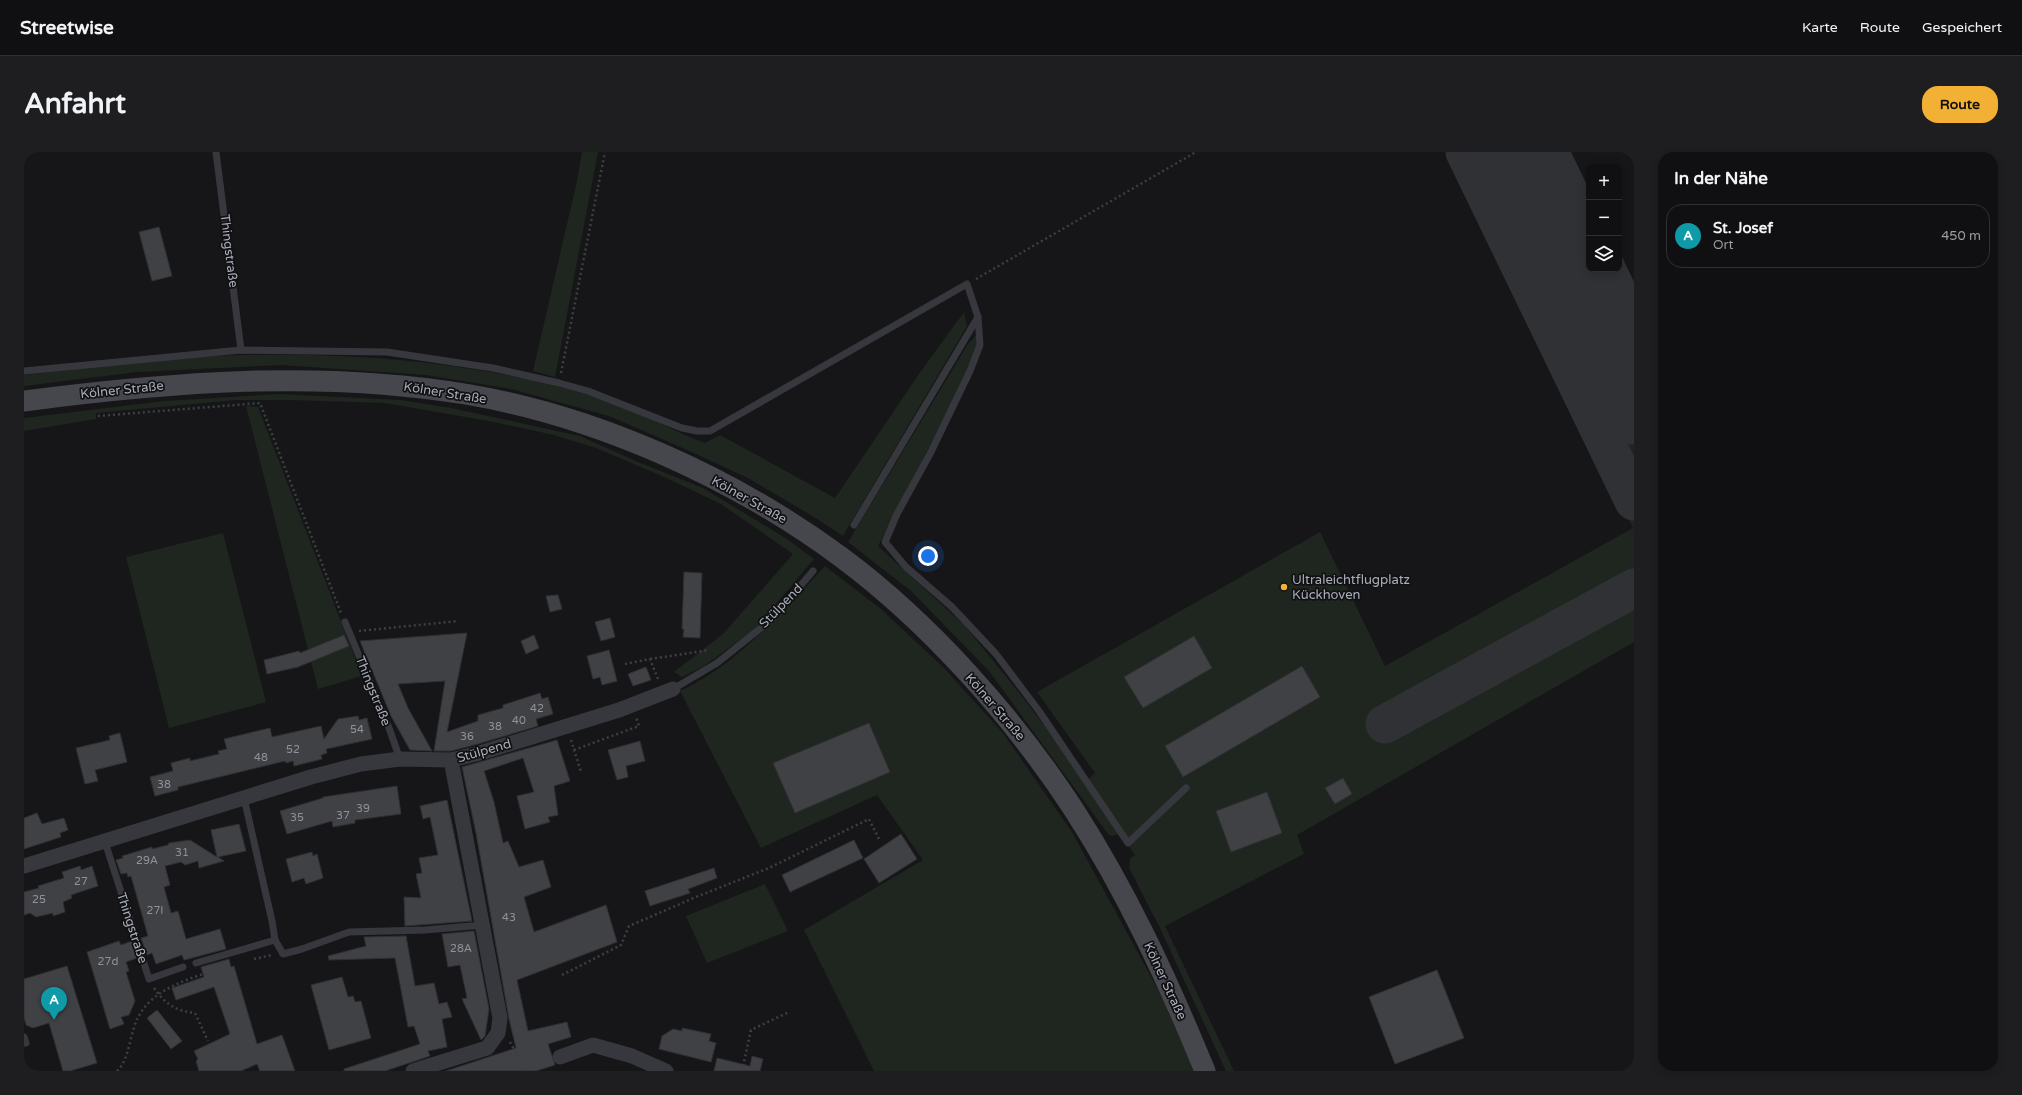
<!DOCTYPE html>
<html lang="de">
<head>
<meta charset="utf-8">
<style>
  :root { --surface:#101012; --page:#1e1e20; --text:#f1f3f6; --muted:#9c9d9f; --line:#303032; --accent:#f2b134 }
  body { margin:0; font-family:"Varela Round",sans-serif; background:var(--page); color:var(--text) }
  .controls { position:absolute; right:12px; top:12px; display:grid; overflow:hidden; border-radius:8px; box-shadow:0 2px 10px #0003 }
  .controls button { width:36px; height:36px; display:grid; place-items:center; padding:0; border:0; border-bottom:1px solid var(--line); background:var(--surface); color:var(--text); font:20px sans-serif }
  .you { position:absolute; left:904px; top:404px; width:14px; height:14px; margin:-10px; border:3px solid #fff; border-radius:50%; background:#1a73e8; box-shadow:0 0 0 6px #1a73e833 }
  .badge { display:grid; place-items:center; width:26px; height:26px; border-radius:50%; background:var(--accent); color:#fff; font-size:13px; font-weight:700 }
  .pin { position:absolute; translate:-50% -33px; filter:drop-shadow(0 1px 2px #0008) }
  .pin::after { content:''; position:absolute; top:21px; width:14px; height:12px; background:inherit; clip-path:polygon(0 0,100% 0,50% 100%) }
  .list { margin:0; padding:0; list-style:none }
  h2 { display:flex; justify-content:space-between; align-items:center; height:52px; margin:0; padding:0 16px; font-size:17px }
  h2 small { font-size:13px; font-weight:400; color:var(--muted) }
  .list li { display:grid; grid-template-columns:26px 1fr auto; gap:12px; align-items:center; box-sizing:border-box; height:64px; margin:0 8px 8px; padding:0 8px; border:1px solid var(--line); border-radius:16px }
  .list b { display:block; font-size:15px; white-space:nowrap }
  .list p { margin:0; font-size:13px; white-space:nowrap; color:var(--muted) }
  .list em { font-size:13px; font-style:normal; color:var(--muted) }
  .icon { flex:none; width:22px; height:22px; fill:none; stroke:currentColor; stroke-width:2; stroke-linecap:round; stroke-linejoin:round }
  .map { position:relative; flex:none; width:1610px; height:919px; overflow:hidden; border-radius:16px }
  header { display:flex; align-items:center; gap:24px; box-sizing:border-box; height:56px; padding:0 20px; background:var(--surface); border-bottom:1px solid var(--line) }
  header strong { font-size:19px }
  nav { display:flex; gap:22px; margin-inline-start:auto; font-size:14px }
  .intro { display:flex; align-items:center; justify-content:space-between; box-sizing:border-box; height:96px; padding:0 24px }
  h1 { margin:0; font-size:28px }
  .button { padding:10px 18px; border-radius:16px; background:var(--accent); color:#111; font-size:14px; font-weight:700 }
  main { display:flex; gap:24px; padding:0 24px }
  aside { flex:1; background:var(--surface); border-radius:16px; box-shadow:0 2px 10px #0003 }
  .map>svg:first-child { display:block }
</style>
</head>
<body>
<header>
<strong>Streetwise</strong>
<nav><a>Karte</a><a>Route</a><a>Gespeichert</a></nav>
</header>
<div class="intro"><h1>Anfahrt</h1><a class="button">Route</a></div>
<main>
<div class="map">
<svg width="1610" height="919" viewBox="0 0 1610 919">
  <rect width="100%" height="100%" fill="#161618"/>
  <g fill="#1e261f">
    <path d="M 558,0 L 574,0 L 531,225 L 509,219 L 553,29 Z"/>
    <path d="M 1430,0 L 1535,0 L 1565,61 L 1565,117 L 1592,117 L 1610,154 L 1610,490 L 1273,683 L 1280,702 L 1141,774 L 1210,919 L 1202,919 L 1136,776 L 1105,716 L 1106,706 L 1111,703 L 1096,682 L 1087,684 L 1084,682 L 965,519 L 887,439 L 824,390 L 944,192 L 952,183 L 953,192 L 940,228 L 854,394 L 940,473 L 993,538 L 1063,629 L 1071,621 L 1013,540 L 1296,380 L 1361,514 L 1609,376 Z"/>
    <path d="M 940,160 L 943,174 L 819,384 L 790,365 L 724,326 L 670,301 L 585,264 L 487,237 L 402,223 L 257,213 L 113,220 L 0,234 L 0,223 C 47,218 95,211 142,207 C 278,197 417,203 548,238 C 565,243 582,247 599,253 C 627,264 652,281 681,291 L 696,283 L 811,346 L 897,219 Z"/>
    <path d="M 256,242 L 377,248 L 427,256 L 556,284 L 614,310 L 679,336 L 763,387 L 790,407 L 731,477 L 680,514 L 658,525 L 650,520 L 699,482 L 769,402 L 697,352 L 638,324 L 572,296 L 530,283 L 470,270 L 361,251 L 266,248 L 212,248 L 72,261 L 72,267 L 0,279 L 0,266 L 140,249 Z"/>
    <path d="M 222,254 L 234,255 L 338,524 L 294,537 Z"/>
    <path d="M 199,381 L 242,550 L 145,576 L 102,405 Z"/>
    <path d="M 801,414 L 857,457 L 920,516 L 979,581 L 1048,680 L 1137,843 L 1170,919 L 850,919 L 780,778 L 899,708 L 853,643 L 737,696 L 656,539 C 712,514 760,458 801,414 Z"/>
    <path d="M 741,732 L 764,779 L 683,811 L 662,764 Z"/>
  </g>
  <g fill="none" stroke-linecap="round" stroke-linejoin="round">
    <g stroke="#303135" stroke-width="39">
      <path d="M 1441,0 L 1610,349"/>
      <path d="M 1361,572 L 1610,436"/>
    </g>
    <path stroke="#303135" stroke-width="99" d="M 1492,0 L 1610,243"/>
  </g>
  <g fill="#404145" stroke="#303034">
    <path d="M 135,75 L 148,124 L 128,129 L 115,80 Z"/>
    <path d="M 660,420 L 678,421 L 676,486 L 659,485 L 660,477 L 658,477 Z"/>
    <path d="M 534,443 L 538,457 L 526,460 L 522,444 Z"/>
    <path d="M 586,466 L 591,485 L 577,489 L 571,470 Z"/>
    <path d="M 443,481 L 423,580 L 454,569 L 454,563 L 479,556 L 479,553 L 516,541 L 518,547 L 524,545 L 529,562 L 512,567 L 514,574 L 454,592 L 427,599 L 410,599 L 421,529 L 374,532 L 384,556 L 408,599 L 386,598 L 367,564 L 336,489 Z"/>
    <path d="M 320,483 L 325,494 L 274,515 L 243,522 L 240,508 L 275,499 L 276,501 Z"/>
    <path d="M 510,483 L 515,496 L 502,502 L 497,489 Z"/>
    <path d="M 1170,484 L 1188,516 L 1119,556 L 1100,525 Z"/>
    <path d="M 585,498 L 593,529 L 578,533 L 576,525 L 569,527 L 563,504 Z"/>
    <path d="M 1278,514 L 1296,545 L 1159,625 L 1141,594 Z"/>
    <path d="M 622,515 L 627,528 L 609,534 L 604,522 Z"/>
    <path d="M 334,564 L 335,568 L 343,566 L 348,587 L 302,597 L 303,601 L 297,603 L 298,607 L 270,614 L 269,609 L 262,611 L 261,609 L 154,635 L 154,638 L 131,644 L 126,625 L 149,619 L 147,611 L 166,606 L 166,609 L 195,602 L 194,599 L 203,597 L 200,587 L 246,576 L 248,585 L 297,574 L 300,587 L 314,567 Z"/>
    <path d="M 845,571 L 866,620 L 771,661 L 749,611 Z"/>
    <path d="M 96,581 L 103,610 L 71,618 L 74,629 L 61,632 L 52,596 L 86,588 L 85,584 Z"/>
    <path d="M 533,588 L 546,629 L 530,634 L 534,663 L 524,665 L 526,670 L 501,677 L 493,644 L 510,640 L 499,606 L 460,619 L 470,650 L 479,691 L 484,689 L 495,715 L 519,708 L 527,735 L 500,745 L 510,780 L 582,753 L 593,790 L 493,828 L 504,879 L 543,870 L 547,885 L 524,892 L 531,913 L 512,919 L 422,919 L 492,896 L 485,867 L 452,681 L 438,615 Z"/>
    <path d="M 616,589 L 621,609 L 602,614 L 604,625 L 593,628 L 584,598 Z"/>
    <path d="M 1319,626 L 1328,642 L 1311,652 L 1301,636 Z"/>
    <path d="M 373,634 L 377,662 L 331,668 L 331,671 L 309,675 L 308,669 L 263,682 L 256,659 L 299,646 L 299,645 Z"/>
    <path d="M 1243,640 L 1258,681 L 1207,700 L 1192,659 Z"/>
    <path d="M 423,648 L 448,769 L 381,774 L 380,745 L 397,746 L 392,722 L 398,721 L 395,706 L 414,703 L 406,665 L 399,667 L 396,654 Z"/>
    <path d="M 13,661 L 18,672 L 40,666 L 44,678 L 36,681 L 37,685 L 0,697 L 0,666 Z"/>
    <path d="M 215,672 L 222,699 L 194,705 L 200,709 L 175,716 L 174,709 L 161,713 L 157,710 L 141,714 L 146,733 L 140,735 L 147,761 L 154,759 L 162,787 L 196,777 L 202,797 L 160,808 L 158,803 L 132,812 L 128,801 L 123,803 L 117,786 L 124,784 L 107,724 L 104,725 L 103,721 L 97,722 L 92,708 L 99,706 L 98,704 L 128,695 L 128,697 L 144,693 L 145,691 L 166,688 L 193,705 L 187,678 Z"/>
    <path d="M 877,682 L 893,707 L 855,731 L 840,707 Z"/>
    <path d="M 830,688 L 839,706 L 766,740 L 758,723 Z"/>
    <path d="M 288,700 L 289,704 L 293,702 L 299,726 L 282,732 L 280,726 L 268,730 L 262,707 Z"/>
    <path d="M 56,714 L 57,718 L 68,714 L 74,734 L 47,743 L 48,746 L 39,750 L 41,760 L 29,764 L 29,761 L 12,765 L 6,761 L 0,763 L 0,740 L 15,736 L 14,734 L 40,726 L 38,720 Z"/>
    <path d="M 690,716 L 693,726 L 664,737 L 666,741 L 626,754 L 621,739 Z"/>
    <path d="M 450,779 L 465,857 L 461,884 L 457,888 L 438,847 L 443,846 L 436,813 L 424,815 L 418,782 Z"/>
    <path d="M 382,784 L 391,834 L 410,831 L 415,852 L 423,850 L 428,865 L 418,867 L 423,895 L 404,899 L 406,904 L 361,919 L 320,919 L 320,917 L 396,892 L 390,874 L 384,875 L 371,806 L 305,808 L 304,804 L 342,794 L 340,785 Z"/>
    <path d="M 95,789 L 97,793 L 108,789 L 113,806 L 102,810 L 105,819 L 102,820 L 111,849 L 105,863 L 97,865 L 100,872 L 86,877 L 63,800 Z"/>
    <path d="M 205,807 L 207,815 L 210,814 L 233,892 L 258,883 L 271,919 L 236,919 L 233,912 L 217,919 L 175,919 L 172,909 L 174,907 L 170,899 L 206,882 L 190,835 L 152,848 L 148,836 L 180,825 L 177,815 Z"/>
    <path d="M 43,814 L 73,911 L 46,919 L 39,919 L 25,871 L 9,876 L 2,873 L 0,865 L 0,827 Z"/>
    <path d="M 1413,818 L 1440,886 L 1371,912 L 1345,845 Z"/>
    <path d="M 318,825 L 324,845 L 329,844 L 331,850 L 337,849 L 347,886 L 305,898 L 287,833 Z"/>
    <path d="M 133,858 L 158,889 L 147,897 L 123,866 Z"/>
    <path d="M 658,876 L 687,882 L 685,889 L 692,891 L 687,910 L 635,897 L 638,884 L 649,877 L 658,879 Z"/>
    <path d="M 728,904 L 739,907 L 736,919 L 690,919 L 693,906 L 726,914 Z"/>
  </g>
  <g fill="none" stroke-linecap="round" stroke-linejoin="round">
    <g stroke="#3d3f44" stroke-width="2.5" stroke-dasharray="2 3" stroke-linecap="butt">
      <path d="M 952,127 L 1172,0"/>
      <path d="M 537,221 L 581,0"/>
      <path d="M 74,264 L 236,251 L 317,461"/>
      <path d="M 335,479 L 434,469"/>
      <path d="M 626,507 L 685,498"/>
      <path d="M 601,512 L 626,507 L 634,527"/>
      <path d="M 547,588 L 557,620"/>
      <path d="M 550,598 L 615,574 L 612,565"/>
      <path d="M 230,807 L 248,803"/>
      <path d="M 538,823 L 597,793 L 605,774 L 672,745 L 745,716 L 845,667 L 856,689"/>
      <path d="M 130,836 C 141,852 152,859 171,861 L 184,889"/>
      <path d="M 486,890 L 502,919"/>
      <path d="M 93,919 C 103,910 105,892 109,879 C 119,839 159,829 194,817"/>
      <path d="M 718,919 L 727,878 L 765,860"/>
    </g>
    <g stroke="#37383d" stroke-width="7">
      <path d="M 192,0 L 217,198"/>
      <path d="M 954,165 L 956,193 L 946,219 L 907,300 L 873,362 L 861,390 L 882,415 L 928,455 L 972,502 L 1015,559 L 1104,691 L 1162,636"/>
      <path d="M 0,219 L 217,198 L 363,200 L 469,216 L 535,231 L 564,239 L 658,276 L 673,279 L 686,279 L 943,132 L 954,165 L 830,373"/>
      <path d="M 321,470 L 365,576 L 376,607"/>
      <path d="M 649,537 L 693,511 L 748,467 L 789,419"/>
      <path d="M 220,646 L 248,769 L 251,788"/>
      <path d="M 81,690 L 125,827 L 159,815"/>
      <path d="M 172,811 L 251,788 L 259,802 L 278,797 L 325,780 L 401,778 L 459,773"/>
      <path d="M 0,885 L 2,891 L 0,891"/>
    </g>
    <g stroke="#37383d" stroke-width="15">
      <path d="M 0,714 L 287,625 L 337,612 L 376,607 L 427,608 L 456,601 L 595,558 L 649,537"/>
      <path d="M 536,905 L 569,893 L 608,904 L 642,919"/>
      <path d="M 389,919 L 463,896 L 474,881 L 476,866 L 427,608"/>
    </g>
    <path stroke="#45474d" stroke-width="21" d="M 0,249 C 146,230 295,218 441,242 C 573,264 710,326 817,405 C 906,471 990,566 1050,658 C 1103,740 1144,829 1181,919"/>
  </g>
  <circle fill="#f2b134" stroke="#111113" stroke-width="1.5" cx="1260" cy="435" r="4"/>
  <g text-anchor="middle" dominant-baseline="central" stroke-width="3.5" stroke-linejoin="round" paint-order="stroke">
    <g font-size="11" fill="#8e929b">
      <text x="513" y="556">42</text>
      <text x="495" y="568">40</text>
      <text x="471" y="574">38</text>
      <text x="333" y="577">54</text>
      <text x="443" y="584">36</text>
      <text x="269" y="597">52</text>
      <text x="237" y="605">48</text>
      <text x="140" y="632">38</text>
      <text x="339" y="656">39</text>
      <text x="319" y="663">37</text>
      <text x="273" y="665">35</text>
      <text x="158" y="700">31</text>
      <text x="123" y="708">29A</text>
      <text x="57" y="729">27</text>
      <text x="15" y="747">25</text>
      <text x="131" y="758">27I</text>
      <text x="485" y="765">43</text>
      <text x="437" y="796">28A</text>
      <text x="84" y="809">27d</text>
    </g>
    <g font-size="13" fill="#a8adb8" stroke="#111113">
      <text transform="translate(205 99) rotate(83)">Thingstraße</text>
      <text transform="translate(98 238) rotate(-6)">Kölner Straße</text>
      <text transform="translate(421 241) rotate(9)">Kölner Straße</text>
      <text transform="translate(725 348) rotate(29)">Kölner Straße</text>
      <text transform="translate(757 454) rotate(-46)">Stülpend</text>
      <text transform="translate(349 539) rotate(68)">Thingstraße</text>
      <text transform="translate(971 555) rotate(49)">Kölner Straße</text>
      <text transform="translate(460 599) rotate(-16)">Stülpend</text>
      <text transform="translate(108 776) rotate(72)">Thingstraße</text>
      <text transform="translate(1141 829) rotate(65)">Kölner Straße</text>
    </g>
    <g font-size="13" fill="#a8adb8" stroke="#111113" text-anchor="start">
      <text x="1268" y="428">Ultraleichtflugplatz<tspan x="1268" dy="15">Kückhoven</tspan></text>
    </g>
  </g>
</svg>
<div class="controls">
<button>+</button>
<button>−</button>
<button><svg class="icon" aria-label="layers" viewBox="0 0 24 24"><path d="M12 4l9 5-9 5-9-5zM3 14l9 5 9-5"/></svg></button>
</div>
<div class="you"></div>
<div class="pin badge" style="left:30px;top:868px;background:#0f9aa8">A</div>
</div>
<aside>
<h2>In der Nähe<small></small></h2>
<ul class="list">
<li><span class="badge" style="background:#0f9aa8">A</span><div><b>St. Josef</b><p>Ort</p></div><em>450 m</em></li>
</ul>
</aside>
</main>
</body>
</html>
